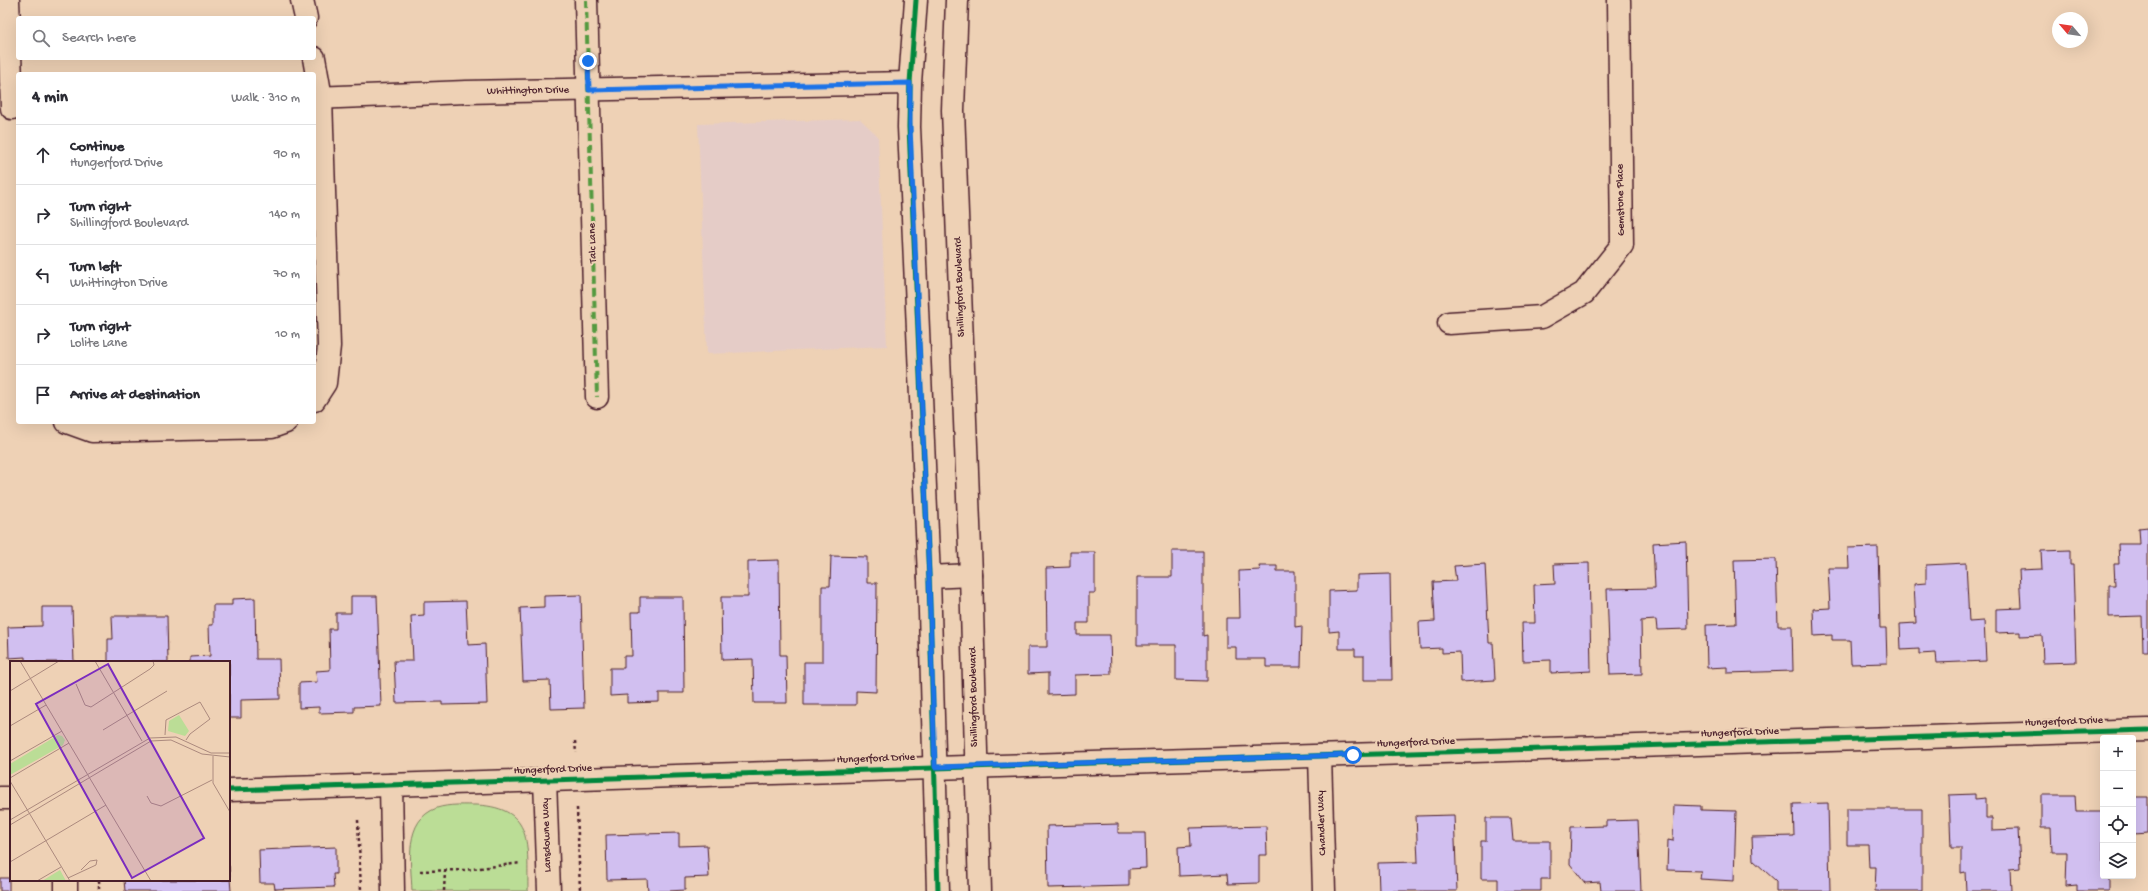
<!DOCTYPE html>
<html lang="en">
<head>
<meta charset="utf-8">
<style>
  :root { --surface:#fff; --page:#f7f7f7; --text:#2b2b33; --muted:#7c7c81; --line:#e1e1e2 }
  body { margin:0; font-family:"Gochi Hand",sans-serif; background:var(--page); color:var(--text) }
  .controls { position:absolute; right:12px; bottom:12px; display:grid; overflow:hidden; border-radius:4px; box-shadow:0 4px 16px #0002 }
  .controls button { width:36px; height:36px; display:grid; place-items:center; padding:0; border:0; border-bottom:1px solid var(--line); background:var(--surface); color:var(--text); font:20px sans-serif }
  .compass { position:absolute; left:2052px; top:12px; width:36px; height:36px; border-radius:50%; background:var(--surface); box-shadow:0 4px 16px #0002; rotate:299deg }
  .stop { position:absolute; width:12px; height:12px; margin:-9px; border:3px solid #1a73e8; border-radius:50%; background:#fff }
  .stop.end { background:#1a73e8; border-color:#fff; box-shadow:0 1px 4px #0008 }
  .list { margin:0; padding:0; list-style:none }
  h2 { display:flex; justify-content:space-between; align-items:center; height:52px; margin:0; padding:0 16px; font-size:17px }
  h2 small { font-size:13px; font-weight:400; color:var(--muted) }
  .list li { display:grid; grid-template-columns:26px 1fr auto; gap:12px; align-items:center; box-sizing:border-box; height:60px; padding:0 16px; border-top:1px solid var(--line) }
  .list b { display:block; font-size:15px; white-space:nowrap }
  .list p { margin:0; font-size:13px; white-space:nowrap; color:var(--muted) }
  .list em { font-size:13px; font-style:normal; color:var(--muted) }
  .icon { flex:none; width:22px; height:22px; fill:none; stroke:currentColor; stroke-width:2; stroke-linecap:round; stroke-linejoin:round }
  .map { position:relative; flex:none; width:2148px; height:891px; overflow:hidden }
  .search { position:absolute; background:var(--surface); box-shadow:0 4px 16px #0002; left:16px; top:16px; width:300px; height:44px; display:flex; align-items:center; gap:10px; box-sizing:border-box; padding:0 14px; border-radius:4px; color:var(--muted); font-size:15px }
  .panel { position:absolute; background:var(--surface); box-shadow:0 4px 16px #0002; left:16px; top:72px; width:300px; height:352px; border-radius:4px }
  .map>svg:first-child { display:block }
</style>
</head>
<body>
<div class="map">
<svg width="2148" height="891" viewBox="0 0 2148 891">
  <rect width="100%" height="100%" fill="#eed1b5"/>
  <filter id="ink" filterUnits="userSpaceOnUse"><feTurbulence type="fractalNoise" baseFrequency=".025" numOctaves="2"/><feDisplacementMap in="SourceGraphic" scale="8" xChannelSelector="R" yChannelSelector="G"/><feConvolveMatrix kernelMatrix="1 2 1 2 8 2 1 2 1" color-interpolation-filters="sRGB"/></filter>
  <g filter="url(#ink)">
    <path fill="#e5ccc7" d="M 860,119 L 878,136 L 887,346 L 707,354 L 698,124 Z"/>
    <path fill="#bbdd96" stroke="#827e60" d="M 477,805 C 535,808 527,846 528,891 L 412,891 C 411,863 403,820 437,808 C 449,804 465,805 477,805 Z"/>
    <g fill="#d1bff0" stroke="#4a1f2b">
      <path d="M 2148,527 L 2148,651 L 2143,651 L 2142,616 L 2109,617 L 2109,585 L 2115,585 L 2114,564 L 2119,564 L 2118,544 L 2140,544 L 2139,528 Z"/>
      <path d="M 1686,541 L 1688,629 L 1657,630 L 1656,620 L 1641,621 L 1642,674 L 1610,675 L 1607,589 L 1655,588 L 1653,543 Z"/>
      <path d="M 1878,547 L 1880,628 L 1886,628 L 1887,663 L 1851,664 L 1850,640 L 1832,640 L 1832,635 L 1814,636 L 1813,609 L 1830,608 L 1828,568 L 1849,568 L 1848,548 Z"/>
      <path d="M 2070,550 L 2070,565 L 2073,565 L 2076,662 L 2043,663 L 2042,635 L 2020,636 L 2020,632 L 1996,633 L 1996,609 L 2021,608 L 2019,570 L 2042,569 L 2041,551 Z"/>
      <path d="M 1172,551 L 1203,551 L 1203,636 L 1207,635 L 1207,681 L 1176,680 L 1176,645 L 1137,645 L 1137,577 L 1172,577 Z"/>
      <path d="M 1070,552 L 1095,552 L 1095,593 L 1089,593 L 1089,623 L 1077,623 L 1077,635 L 1110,635 L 1111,674 L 1075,675 L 1075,694 L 1048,695 L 1048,673 L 1028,674 L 1028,647 L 1047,647 L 1046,568 L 1070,567 Z"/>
      <path d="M 831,556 L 867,557 L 867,583 L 877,583 L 876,692 L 856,691 L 856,705 L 804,705 L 804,662 L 822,662 L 822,586 L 830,586 Z"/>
      <path d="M 1776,559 L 1778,626 L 1792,626 L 1793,671 L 1727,673 L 1727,667 L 1707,668 L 1706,625 L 1736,624 L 1734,560 Z"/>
      <path d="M 779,560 L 780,655 L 786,655 L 787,703 L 754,703 L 753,659 L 722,660 L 721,597 L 748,597 L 748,561 Z"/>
      <path d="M 1589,563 L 1591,671 L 1551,673 L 1551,660 L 1523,661 L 1522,623 L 1535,623 L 1534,585 L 1555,584 L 1554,564 Z"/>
      <path d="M 1966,563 L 1969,622 L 1984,621 L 1986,661 L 1937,663 L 1936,653 L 1919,654 L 1919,649 L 1901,650 L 1900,624 L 1916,623 L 1914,584 L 1926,583 L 1926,565 Z"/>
      <path d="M 1485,564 L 1489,643 L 1493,643 L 1495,680 L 1461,682 L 1460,652 L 1442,653 L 1442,648 L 1420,649 L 1419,622 L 1435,621 L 1433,582 L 1456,581 L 1454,566 Z"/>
      <path d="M 1259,566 L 1277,566 L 1277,571 L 1295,571 L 1295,627 L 1302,626 L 1301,667 L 1266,667 L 1266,659 L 1236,659 L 1236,647 L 1226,647 L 1226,618 L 1240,618 L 1239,571 L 1260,570 Z"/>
      <path d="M 1390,574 L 1392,680 L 1364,680 L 1364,656 L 1355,656 L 1355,649 L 1339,649 L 1339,631 L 1329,632 L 1329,591 L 1357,590 L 1357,575 Z"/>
      <path d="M 581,595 L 584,708 L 551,709 L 550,680 L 523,681 L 520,608 L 544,607 L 544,596 Z"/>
      <path d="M 351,596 L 377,596 L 381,706 L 354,707 L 354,712 L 319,713 L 319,707 L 299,708 L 299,683 L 317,682 L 316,671 L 330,670 L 329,629 L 336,629 L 336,613 L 351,613 Z"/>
      <path d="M 640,597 L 683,597 L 684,693 L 659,693 L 659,702 L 627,703 L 627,695 L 610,696 L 610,668 L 624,668 L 624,656 L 632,656 L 631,612 L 640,612 Z"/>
      <path d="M 255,598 L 256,659 L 279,659 L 280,699 L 241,700 L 241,718 L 229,718 L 229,662 L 190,662 L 190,657 L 210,656 L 209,625 L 213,625 L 213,605 L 232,605 L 232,599 Z"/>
      <path d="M 466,601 L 468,645 L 485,644 L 487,704 L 442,705 L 442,702 L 396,703 L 394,661 L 413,661 L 411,616 L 424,615 L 424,602 Z"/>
      <path d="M 42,607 L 72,607 L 74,662 L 25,662 L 25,657 L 9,658 L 8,627 L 42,626 Z"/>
      <path d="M 112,616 L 167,616 L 168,662 L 108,662 L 108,639 L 113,639 Z"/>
      <path d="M 1975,794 L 1975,799 L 1986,798 L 1986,818 L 1992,818 L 1992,830 L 2018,829 L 2020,868 L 2010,869 L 2011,891 L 1966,891 L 1965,872 L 1961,873 L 1961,848 L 1951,848 L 1949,795 Z"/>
      <path d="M 2041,795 L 2075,795 L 2076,812 L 2103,812 L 2103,876 L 2109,876 L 2109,891 L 2077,891 L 2077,885 L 2066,886 L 2067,852 L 2052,852 L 2051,828 L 2041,828 Z"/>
      <path d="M 2133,797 L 2148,797 L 2148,833 L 2133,834 Z"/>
      <path d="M 1828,803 L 1830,891 L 1776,891 L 1776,881 L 1753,860 L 1752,837 L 1794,836 L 1793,804 Z"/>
      <path d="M 1674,805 L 1701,806 L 1701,810 L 1736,811 L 1734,881 L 1700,879 L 1701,871 L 1667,870 L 1668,840 L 1673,841 Z"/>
      <path d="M 1847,809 L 1922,809 L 1922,891 L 1875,891 L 1876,867 L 1869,867 L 1868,845 L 1847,845 Z"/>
      <path d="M 1454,815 L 1457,891 L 1379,891 L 1378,863 L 1418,862 L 1416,816 Z"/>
      <path d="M 1486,818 L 1511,818 L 1513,841 L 1550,841 L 1550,879 L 1541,879 L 1541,891 L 1498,891 L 1498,879 L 1481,879 L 1481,841 L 1486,841 Z"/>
      <path d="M 1638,820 L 1641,891 L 1601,891 L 1600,882 L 1585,883 L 1570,864 L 1571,827 L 1606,826 L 1606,821 Z"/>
      <path d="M 1118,824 L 1118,833 L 1145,833 L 1146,868 L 1129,869 L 1129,886 L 1048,888 L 1047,826 Z"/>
      <path d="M 1266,826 L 1267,855 L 1259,855 L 1259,883 L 1228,884 L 1227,874 L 1179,876 L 1178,847 L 1191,846 L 1190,828 Z"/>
      <path d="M 679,833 L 679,846 L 707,845 L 709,877 L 685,878 L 685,890 L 669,891 L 648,891 L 647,879 L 607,880 L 606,835 Z"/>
      <path d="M 336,847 L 336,874 L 333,874 L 334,887 L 275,889 L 274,883 L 260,883 L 259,850 Z"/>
      <path d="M 229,866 L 231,891 L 125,891 L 124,880 L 229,880 Z"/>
      <rect x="0" y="878" width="9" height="13"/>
    </g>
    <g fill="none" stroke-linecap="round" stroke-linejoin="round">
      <g stroke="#4a1f2b" stroke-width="25">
        <g id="minor">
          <path d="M 8,0 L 12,108"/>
          <path d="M 302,0 L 306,18"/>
          <path d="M 586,0 L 597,397"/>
          <path d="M 916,0 L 910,83 L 909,127 L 929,577 L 938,891"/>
          <path d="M 957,0 L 953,110 L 971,575 L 980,891"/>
          <path d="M 314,58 L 321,98 L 329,346 L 325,383 L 314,400"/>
          <path d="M 314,98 L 466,92 L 910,83"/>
          <path d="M 1449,323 L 1542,317 L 1584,293 L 1622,245 L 1619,0"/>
          <path d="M 67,422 L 92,431 L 272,427 L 286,422"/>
          <path d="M 929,577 L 971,575"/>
          <path d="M 1320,756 L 1324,891"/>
          <path d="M 545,780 L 549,891"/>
          <path d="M 391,785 L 393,891"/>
          <path d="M 229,790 L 2148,730"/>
          <path d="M 0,798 L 11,798"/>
          <path d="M 66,880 L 66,891"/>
        </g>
      </g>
      <g stroke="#4a1f2b" stroke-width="2.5" stroke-dasharray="3 3" stroke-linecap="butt">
        <path d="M 575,741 L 576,753"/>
        <path d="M 577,808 L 580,891"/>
        <path d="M 358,820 L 361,891"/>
        <path d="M 420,871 L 464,870 L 521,863"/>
        <path d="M 99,880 L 99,891"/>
        <path d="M 444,891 L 445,871"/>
      </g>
      <use href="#minor" stroke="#eed1b5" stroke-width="22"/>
      <path stroke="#559a41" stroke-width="4" stroke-dasharray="8 4" stroke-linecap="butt" d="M 586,0 L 597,397"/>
      <g stroke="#eed1b5" stroke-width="8">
        <g id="cycleway">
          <path d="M 916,0 L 910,83 L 909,127 L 929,577 L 938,891"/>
          <path d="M 229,790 L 2148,730"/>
        </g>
      </g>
      <use href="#cycleway" stroke="#00873e" stroke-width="5"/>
    </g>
  </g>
  <g fill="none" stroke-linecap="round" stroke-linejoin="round" filter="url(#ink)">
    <path stroke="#1a73e8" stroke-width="5" d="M 588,61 L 589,90 L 910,83 L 910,127 L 929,577 L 935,767 L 1353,755"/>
  </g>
  <g text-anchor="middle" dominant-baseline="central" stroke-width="4" stroke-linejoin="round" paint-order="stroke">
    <g font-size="11" fill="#4a1f2b" stroke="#eed1b5">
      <text transform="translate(528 91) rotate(-1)">Whittington Drive</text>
      <text transform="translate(1621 200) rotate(-91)">Gemstone Place</text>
      <text transform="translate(593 243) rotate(-92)">Talc Lane</text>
      <text transform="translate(960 287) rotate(-92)">Shillingford Boulevard</text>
      <text transform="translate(974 697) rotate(-91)">Shillingford Boulevard</text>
      <text transform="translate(2064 722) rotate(-2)">Hungerford Drive</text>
      <text transform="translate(1740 733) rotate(-2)">Hungerford Drive</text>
      <text transform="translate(1416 743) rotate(-2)">Hungerford Drive</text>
      <text transform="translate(876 759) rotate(-2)">Hungerford Drive</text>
      <text transform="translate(553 770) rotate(-2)">Hungerford Drive</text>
      <text transform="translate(1322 823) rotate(-92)">Chandler Way</text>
      <text transform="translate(547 835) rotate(-92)">Lansdowne Way</text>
    </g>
  </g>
  <g transform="translate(10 661)">
    <rect width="220" height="220" fill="#eed1b5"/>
    <path d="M 169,54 L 179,70 L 175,75 L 158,70 L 159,60 ZM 48,74 L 52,75 L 55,79 L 53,84 L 0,114 L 0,103 ZM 50,209 L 56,220 L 32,220 Z" fill="#bbdd96"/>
    <path fill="none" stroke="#ac8a7e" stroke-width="1" d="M 10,0 L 141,220M 85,0 L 132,80M 66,23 L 75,44 L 81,46 L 140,8 L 144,4 L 143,0M 0,30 L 49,0M 0,65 L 36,44M 93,69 L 157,30M 155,74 L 156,59 L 190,41 L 200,58 L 180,73 L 176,79M 203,95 L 203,122 L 220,151M 0,100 L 52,70M 0,117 L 59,82M 0,120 L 60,220M 137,135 L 141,142 L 151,145 L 202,119M 0,159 L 140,77 L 166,76 L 201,92 L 220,92M 0,164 L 141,80 L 161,79 L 192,93 L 220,96M 0,201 L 96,144M 58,217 L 86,204 L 87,199 L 80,200 L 71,209M 27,220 L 51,206"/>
    <path fill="#7b2cbf" fill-opacity="0.15" stroke="#7b2cbf" stroke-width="2" d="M 98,3 L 194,177 L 122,217 L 26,43 Z"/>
    <rect width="220" height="220" fill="none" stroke="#4a1f2b" stroke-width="2"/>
  </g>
</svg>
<div class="controls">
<button>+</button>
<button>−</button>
<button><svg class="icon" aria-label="locate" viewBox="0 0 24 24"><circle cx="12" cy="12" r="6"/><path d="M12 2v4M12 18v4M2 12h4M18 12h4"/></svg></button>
<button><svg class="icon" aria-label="layers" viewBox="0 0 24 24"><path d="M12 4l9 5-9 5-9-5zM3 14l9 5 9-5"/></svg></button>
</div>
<svg class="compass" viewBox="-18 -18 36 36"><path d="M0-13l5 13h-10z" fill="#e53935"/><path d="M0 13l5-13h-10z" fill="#7c7c81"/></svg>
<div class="stop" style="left:1353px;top:755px"></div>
<div class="stop end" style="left:588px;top:61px"></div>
<div class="search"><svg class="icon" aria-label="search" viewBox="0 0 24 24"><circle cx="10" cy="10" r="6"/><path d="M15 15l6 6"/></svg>Search here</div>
<section class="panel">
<h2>4 min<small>Walk · 310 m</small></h2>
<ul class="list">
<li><svg class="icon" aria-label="ahead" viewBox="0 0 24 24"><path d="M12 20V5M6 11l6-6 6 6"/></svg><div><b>Continue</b><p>Hungerford Drive</p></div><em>90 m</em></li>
<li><svg class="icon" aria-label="right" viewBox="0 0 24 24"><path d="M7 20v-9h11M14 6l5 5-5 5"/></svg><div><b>Turn right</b><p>Shillingford Boulevard</p></div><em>140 m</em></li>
<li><svg class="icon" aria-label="left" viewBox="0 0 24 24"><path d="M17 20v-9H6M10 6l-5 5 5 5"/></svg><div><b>Turn left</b><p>Whittington Drive</p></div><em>70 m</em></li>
<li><svg class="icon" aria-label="right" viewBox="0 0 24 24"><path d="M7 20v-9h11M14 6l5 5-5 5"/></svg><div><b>Turn right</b><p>Lolite Lane</p></div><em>10 m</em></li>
<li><svg class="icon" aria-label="arrive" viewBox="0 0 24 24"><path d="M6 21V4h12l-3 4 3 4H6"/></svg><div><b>Arrive at destination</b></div></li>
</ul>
</section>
</div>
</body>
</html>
